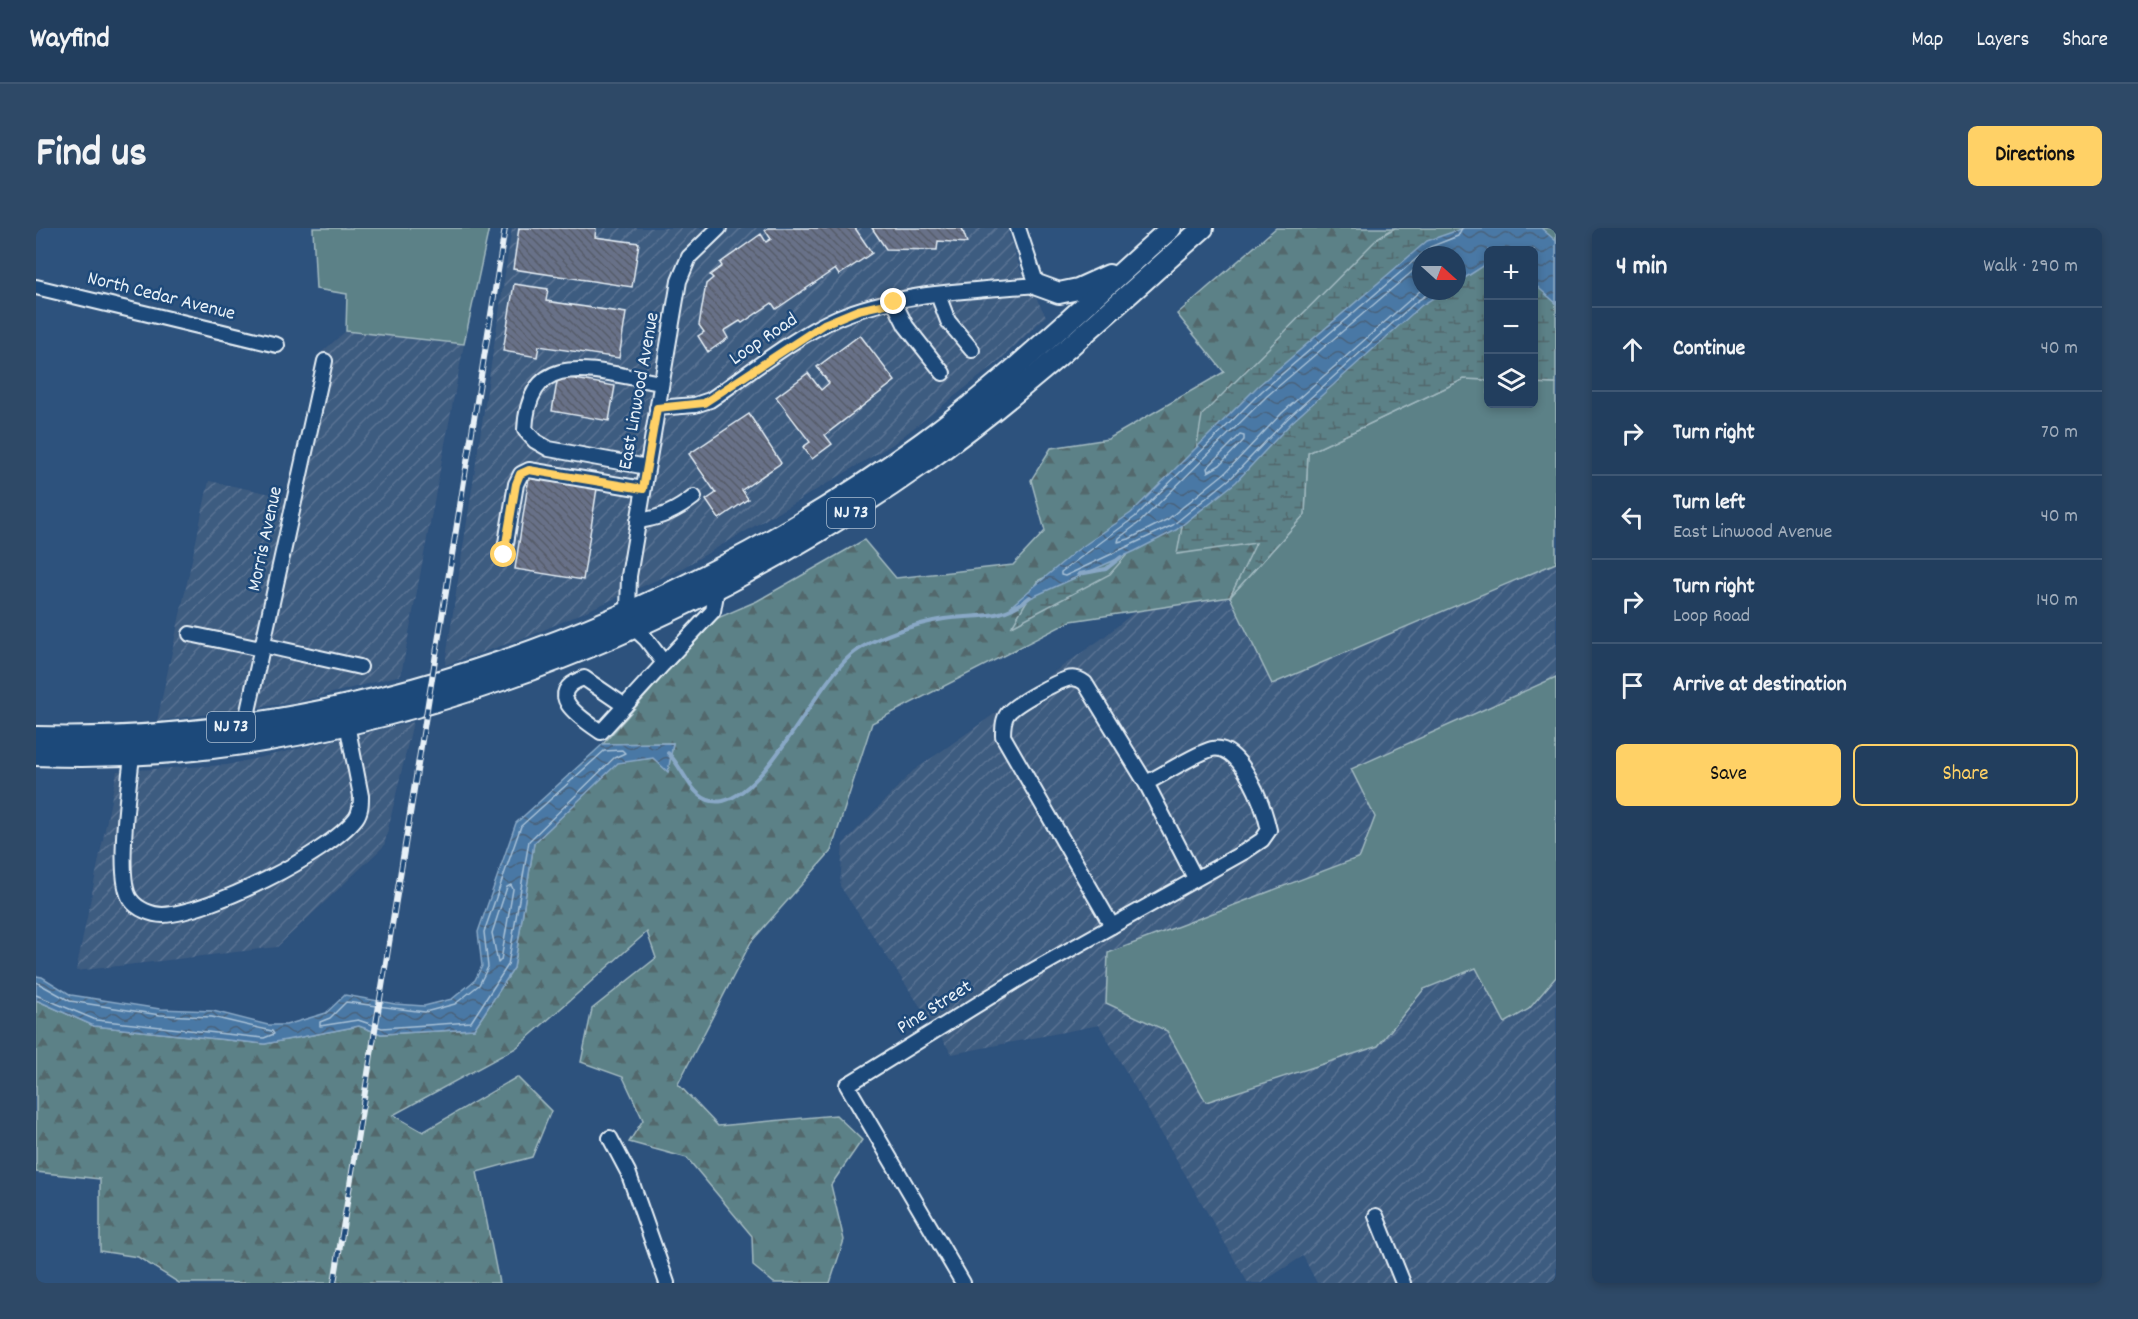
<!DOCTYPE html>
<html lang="en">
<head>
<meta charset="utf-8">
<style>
  :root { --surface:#223e5e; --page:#2e4967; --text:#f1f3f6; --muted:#a2aebc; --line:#3f5773; --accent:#ffd166 }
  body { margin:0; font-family:Dekko,sans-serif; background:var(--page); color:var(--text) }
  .controls { position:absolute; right:18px; top:18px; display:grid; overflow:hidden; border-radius:9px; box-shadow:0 3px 9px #0003 }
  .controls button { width:54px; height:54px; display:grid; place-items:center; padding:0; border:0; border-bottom:2px solid var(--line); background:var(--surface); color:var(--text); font:30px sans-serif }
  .compass { position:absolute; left:1376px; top:18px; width:54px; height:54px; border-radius:50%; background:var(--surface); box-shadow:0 3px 9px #0003; rotate:111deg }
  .stop { position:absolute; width:18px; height:18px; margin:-14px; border:4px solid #ffd166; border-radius:50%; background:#fff }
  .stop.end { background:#ffd166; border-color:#fff; box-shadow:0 2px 6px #0008 }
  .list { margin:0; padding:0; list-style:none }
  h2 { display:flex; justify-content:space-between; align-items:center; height:78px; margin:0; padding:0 24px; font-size:26px }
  h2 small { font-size:20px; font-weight:400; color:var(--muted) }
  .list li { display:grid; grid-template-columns:39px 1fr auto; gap:18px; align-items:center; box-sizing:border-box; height:84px; padding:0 24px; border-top:2px solid var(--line) }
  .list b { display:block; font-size:22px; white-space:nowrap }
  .list p { margin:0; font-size:20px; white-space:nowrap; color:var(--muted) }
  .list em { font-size:20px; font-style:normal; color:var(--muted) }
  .actions { display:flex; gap:12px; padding:18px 24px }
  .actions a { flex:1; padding:14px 0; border:2px solid var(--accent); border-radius:9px; text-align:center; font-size:21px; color:var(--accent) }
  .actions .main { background:var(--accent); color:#111 }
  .icon { flex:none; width:33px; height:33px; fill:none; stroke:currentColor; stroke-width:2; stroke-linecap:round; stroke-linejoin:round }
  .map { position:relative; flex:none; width:1520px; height:1055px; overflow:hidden; border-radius:9px }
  header { display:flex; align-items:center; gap:36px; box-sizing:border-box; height:84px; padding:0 30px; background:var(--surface); border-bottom:2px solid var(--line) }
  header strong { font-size:28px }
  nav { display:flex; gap:33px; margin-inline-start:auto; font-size:21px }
  .intro { display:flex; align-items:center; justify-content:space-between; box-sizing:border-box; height:144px; padding:0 36px }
  h1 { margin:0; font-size:42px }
  .button { padding:15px 27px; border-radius:9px; background:var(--accent); color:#111; font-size:21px; font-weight:700 }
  main { display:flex; gap:36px; padding:0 36px }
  aside { flex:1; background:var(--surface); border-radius:9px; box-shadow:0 3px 9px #0003 }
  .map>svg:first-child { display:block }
</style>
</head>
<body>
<header>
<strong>Wayfind</strong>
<nav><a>Map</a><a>Layers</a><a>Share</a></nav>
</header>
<div class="intro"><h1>Find us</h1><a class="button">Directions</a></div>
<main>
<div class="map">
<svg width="1520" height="1055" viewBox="0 0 1520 1055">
  <defs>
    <pattern id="industrial-furrows" width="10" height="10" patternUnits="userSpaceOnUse" patternTransform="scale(1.5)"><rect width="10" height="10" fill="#3e5b80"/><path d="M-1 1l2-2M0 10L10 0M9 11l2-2" fill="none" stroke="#5a7393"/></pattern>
    <pattern id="forest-firs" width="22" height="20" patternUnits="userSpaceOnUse" patternTransform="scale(1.5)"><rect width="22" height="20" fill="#5b8187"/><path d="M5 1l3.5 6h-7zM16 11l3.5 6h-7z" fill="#52676c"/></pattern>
    <pattern id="wetland-marsh" width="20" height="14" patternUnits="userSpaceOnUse" patternTransform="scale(1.5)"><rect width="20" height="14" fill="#5b8187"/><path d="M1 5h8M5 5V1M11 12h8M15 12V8" fill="none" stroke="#52676c"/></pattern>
    <pattern id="water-waves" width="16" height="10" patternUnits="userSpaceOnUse" patternTransform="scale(1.5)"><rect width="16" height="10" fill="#4978a5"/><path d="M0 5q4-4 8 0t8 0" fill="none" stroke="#48627c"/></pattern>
    <pattern id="building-back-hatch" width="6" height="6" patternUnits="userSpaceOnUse" patternTransform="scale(1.5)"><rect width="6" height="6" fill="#677188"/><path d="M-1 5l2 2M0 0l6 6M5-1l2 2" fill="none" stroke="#565c69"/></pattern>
  </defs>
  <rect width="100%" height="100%" fill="#2d527d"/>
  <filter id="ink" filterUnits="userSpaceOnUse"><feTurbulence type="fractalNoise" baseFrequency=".0167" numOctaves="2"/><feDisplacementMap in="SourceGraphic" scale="12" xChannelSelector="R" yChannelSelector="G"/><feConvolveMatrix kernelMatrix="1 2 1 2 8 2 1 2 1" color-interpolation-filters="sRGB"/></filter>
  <g filter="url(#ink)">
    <g fill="url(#industrial-furrows)">
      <path d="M 476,0 L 971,0 L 984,41 L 1010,88 L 960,136 L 857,216 L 760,274 L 641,343 L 494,408 L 409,437 Z"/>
      <path d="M 310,103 L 428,116 L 365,447 L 262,474 L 121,493 L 173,253 L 249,269 L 286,124 Z"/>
      <path d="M 1520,144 L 1520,1055 L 1281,1055 L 1267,1028 L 1225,1055 L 1212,1055 L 1063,797 L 916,826 L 804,658 L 807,616 L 877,543 L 1068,409 L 1166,328 L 1256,229 L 1452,149 L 1452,176 L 1498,176 L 1498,145 Z"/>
      <path d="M 377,494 L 348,618 L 241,719 L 40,743 L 81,543 L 191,537 Z"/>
    </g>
    <g fill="#5b8187" stroke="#a2b9c0" stroke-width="1.5">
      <path d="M 277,0 L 453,0 L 428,116 L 310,103 L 311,66 L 280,61 Z"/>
      <path d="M 1428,151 L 1452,152 L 1452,176 L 1498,176 L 1498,155 L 1520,156 L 1520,335 L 1236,456 L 1194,369 L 1269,286 L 1272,225 Z"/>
      <path d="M 1520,449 L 1520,749 L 1493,781 L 1469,795 L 1440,740 L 1388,761 L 1342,818 L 1170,874 L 1131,803 L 1070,775 L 1072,725 L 1324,629 L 1339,589 L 1315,541 Z"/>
    </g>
    <path fill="url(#forest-firs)" stroke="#a2b9c0" stroke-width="1.5" d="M 1240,0 L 1359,0 L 1343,9 L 1158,235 L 976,397 L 1154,254 L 1221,315 L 1194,369 L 1035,393 L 836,495 L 795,623 L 715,714 L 642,856 L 682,898 L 800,887 L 826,912 L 795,957 L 808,1012 L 794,1055 L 738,1055 L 717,1038 L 716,1008 L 651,930 L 593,914 L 607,892 L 587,849 L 545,834 L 556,781 L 620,730 L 611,704 L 480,820 L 357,887 L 387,904 L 481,849 L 515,883 L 496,929 L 441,944 L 463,1055 L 143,1055 L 102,1029 L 64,1023 L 64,951 L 0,944 L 0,772 L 58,798 L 229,816 L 323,798 L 345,806 L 438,801 L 478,740 L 498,615 L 582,534 L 617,530 L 632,543 L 637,515 L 567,516 L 677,392 L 721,373 L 828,312 L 860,350 L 977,337 L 1009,303 L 995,252 L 1015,220 L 1072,211 L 1188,144 L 1141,86 Z"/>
    <path fill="url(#wetland-marsh)" stroke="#a2b9c0" stroke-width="1.5" fill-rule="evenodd" d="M 1359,0 L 1520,0 L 1520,156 L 1498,155 L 1498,22 L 1452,22 L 1452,152 L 1428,151 L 1272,225 L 1269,286 L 1194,369 L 1220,315 L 1141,326 L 1154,255 L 1074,346 L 976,398 L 1003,352 L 1079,317 L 1158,235 L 1166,187 L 1343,9 ZM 1385,27 L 1421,27 L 1421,63 L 1385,63 Z"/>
    <g fill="url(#water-waves)" stroke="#89a8c6" stroke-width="1.5">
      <path d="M 1428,0 L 1505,0 L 1520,13 L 1520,75 L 1498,56 L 1498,22 L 1452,22 L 1452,35 L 1421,55 L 1421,27 L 1385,27 L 1385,63 L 1409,63 L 1386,77 L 1255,195 L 1200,254 L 1140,302 L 1099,323 L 974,379 L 1040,323 L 1095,285 L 1222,158 L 1391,13 Z"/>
      <path d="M 637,515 L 632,544 L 617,530 L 582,535 L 498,615 L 478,740 L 438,801 L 345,806 L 323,798 L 229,816 L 58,798 L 0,772 L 0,748 L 6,749 L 35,767 L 124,781 L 177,783 L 232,797 L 250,797 L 290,785 L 309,767 L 359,776 L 388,778 L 416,771 L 439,752 L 446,738 L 442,704 L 480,595 L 567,516 Z"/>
    </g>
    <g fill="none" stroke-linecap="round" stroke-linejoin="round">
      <g stroke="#a8c1d7" stroke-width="1.5">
        <path d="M 1385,36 L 1231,168 L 1104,294 L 1083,310 L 1082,314 L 1093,311 L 1132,291 L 1190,244 L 1246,185 L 1385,62"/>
        <path d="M 1397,63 L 1381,73 L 1251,191 L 1196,249 L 1137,297 L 1029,348 L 1025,347 L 1025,344 L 1099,289 L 1226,163 L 1394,19 L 1422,8 L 1426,0"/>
        <path d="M 1204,207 L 1208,208 L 1208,212 L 1184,237 L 1172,244 L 1171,240 Z"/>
        <path d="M 568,523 L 586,522 L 589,525 L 578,530 L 493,613 L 472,737 L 435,794 L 346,800 L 322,792 L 284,798 L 284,794 L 294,790 L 310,774 L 389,784 L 419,776 L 443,757 L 452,739 L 448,704 L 485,598 Z"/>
        <path d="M 475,657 L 477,661 L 465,732 L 462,735 L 456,705 L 471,659 Z"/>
        <path d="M 0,754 L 34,773 L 124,787 L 176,789 L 236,803 L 238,806 L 228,810 L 60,792 L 0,767"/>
      </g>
      <g stroke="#89a8c6" stroke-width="4">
        <path d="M 1043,346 L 1070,341 L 1085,329"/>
        <path d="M 632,525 C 649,541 657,579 687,573 C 733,562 776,461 815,427 C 835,410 882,395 908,391 C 942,386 965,393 994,369"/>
      </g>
    </g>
    <g fill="url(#building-back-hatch)" stroke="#e8f1f8" stroke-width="1.5">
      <path d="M 483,0 L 560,0 L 559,9 L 603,15 L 596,59 L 477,41 Z"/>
      <path d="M 732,0 L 819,0 L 836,25 L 803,47 L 799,41 L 740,81 L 736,75 L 706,95 L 704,93 L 688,103 L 692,110 L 672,124 L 662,108 L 668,104 L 663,97 L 670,56 L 677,50 L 674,47 L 686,38 L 684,35 L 725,6 L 730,14 L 735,11 L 729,2 Z"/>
      <path d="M 836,0 L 926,0 L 931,15 L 902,13 L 901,22 L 850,21 Z"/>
      <path d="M 478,56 L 512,61 L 510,73 L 590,85 L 583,130 L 503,118 L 501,129 L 467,123 Z"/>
      <path d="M 824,107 L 859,153 L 789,207 L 796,216 L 776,231 L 767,219 L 774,214 L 740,169 L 772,145 L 785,162 L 793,155 L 781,139 Z"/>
      <path d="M 522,148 L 579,158 L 573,193 L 516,183 Z"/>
      <path d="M 713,186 L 745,235 L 706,262 L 712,271 L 683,291 L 670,272 L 680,265 L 653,226 Z"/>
      <path d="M 493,249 L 561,260 L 547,352 L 479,341 Z"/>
    </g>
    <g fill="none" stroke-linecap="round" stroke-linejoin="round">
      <g stroke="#e8f1f8" stroke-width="18">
        <g id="minor">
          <path d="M 0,59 L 241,117"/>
          <path d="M 902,67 L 912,93 L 936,122"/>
          <path d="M 858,74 L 870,98 L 907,145"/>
          <path d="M 621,180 L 659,177 L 674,172 C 715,144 756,110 801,90 C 863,64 935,63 1001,57 L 982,0"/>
          <path d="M 611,239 L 513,221 L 499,213 L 489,202 C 493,114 566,146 625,155"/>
          <path d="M 602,293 C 625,290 640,283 658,269"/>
          <path d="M 468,327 L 480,256 L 485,246 L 493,242 L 607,261"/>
          <path d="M 592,383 L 593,348 L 643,53 L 653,29 L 683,0"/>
          <path d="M 598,400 L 610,411 L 628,435 L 677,383 L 681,361"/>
          <path d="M 154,406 L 225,421"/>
          <path d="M 226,417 L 324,439"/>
          <path d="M 589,478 L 548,450 C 505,465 546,491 565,504 L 628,435"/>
          <path d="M 209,497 L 289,133"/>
          <path d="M 96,528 C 93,556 79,652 95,672 C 101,681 116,687 127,687 C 175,684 291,627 320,590 C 325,583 325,575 325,568 L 311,496"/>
          <path d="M 1076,698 L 967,508 C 967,500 967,491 972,485 C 981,475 1018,455 1031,451 C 1038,449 1044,451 1049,455 L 1110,555 L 1159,650"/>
          <path d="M 574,910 L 592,944 L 631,1055"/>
          <path d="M 1340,988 L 1367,1055"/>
          <path d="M 927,1055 L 811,857 L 994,744 L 1208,624 L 1226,612 L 1233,602 C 1228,580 1206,515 1176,521 C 1160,525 1127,547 1110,555"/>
        </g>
      </g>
      <g stroke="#e8f1f8" stroke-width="24">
        <g id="highway">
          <path d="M 1001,57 L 1023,65 L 1042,61 L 1073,47"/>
          <path d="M 0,509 C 310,518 639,396 887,214 C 975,149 1054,72 1135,0"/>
          <path d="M 0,527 C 307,541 641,410 889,234 C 988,164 1076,80 1167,0"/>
        </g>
      </g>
      <use href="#minor" stroke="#1f4a7a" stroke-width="14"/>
      <use href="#highway" stroke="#1f4a7a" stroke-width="20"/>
      <g stroke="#e8f1f8" stroke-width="6">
        <path id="rail" d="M 298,1055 L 469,0"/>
      </g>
      <use href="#rail" stroke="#1f4a7a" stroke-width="4" stroke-dasharray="11" stroke-linecap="butt"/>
    </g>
  </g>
  <g fill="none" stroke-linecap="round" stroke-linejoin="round" filter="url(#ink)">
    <path stroke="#ffd166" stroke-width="8" d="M 468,327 L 480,256 L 484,246 L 493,242 L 607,261 L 621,180 L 668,175 L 788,96 L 822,82 L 858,74"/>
  </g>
  <g text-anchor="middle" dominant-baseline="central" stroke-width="5" stroke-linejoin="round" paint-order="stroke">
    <g fill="#1f4a7a" stroke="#acbfd2" stroke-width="1.5">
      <rect x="791" y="270" width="48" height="30" rx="4.5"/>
      <rect x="171" y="484" width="48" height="30" rx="4.5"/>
    </g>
    <g font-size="18" font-weight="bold" fill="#e8f1f8">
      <text x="815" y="285">NJ 73</text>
      <text x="195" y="499">NJ 73</text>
    </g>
    <g font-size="20" fill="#e8f1f8" stroke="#1f4a7a">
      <text transform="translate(125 69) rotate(14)">North Cedar Avenue</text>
      <text transform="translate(728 112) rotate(-34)">Loop Road</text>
      <text transform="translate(604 163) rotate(-80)">East Linwood Avenue</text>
      <text transform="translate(230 311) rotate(-78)">Morris Avenue</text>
      <text transform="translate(899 780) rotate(-32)">Pine Street</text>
    </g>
  </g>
</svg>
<div class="controls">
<button>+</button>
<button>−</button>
<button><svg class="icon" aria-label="layers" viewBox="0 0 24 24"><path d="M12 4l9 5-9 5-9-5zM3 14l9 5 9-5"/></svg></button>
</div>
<svg class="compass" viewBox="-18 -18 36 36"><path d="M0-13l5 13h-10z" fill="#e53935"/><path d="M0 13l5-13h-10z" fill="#a2aebc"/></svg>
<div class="stop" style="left:468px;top:327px"></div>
<div class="stop end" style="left:858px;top:74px"></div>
</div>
<aside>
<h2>4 min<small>Walk · 290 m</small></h2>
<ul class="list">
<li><svg class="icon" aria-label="ahead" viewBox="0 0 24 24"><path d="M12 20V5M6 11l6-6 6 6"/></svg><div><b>Continue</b></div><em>40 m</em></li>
<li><svg class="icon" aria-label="right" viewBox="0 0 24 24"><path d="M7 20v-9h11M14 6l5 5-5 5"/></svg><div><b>Turn right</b></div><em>70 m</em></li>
<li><svg class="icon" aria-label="left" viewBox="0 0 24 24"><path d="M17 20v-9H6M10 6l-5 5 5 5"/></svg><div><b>Turn left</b><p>East Linwood Avenue</p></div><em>40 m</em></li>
<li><svg class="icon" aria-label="right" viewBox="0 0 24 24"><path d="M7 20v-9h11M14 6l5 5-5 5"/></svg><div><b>Turn right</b><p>Loop Road</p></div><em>140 m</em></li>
<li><svg class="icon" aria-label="arrive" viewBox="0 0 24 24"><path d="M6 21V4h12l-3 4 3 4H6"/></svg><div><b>Arrive at destination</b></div></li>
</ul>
<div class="actions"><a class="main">Save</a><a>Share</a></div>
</aside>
</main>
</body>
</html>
